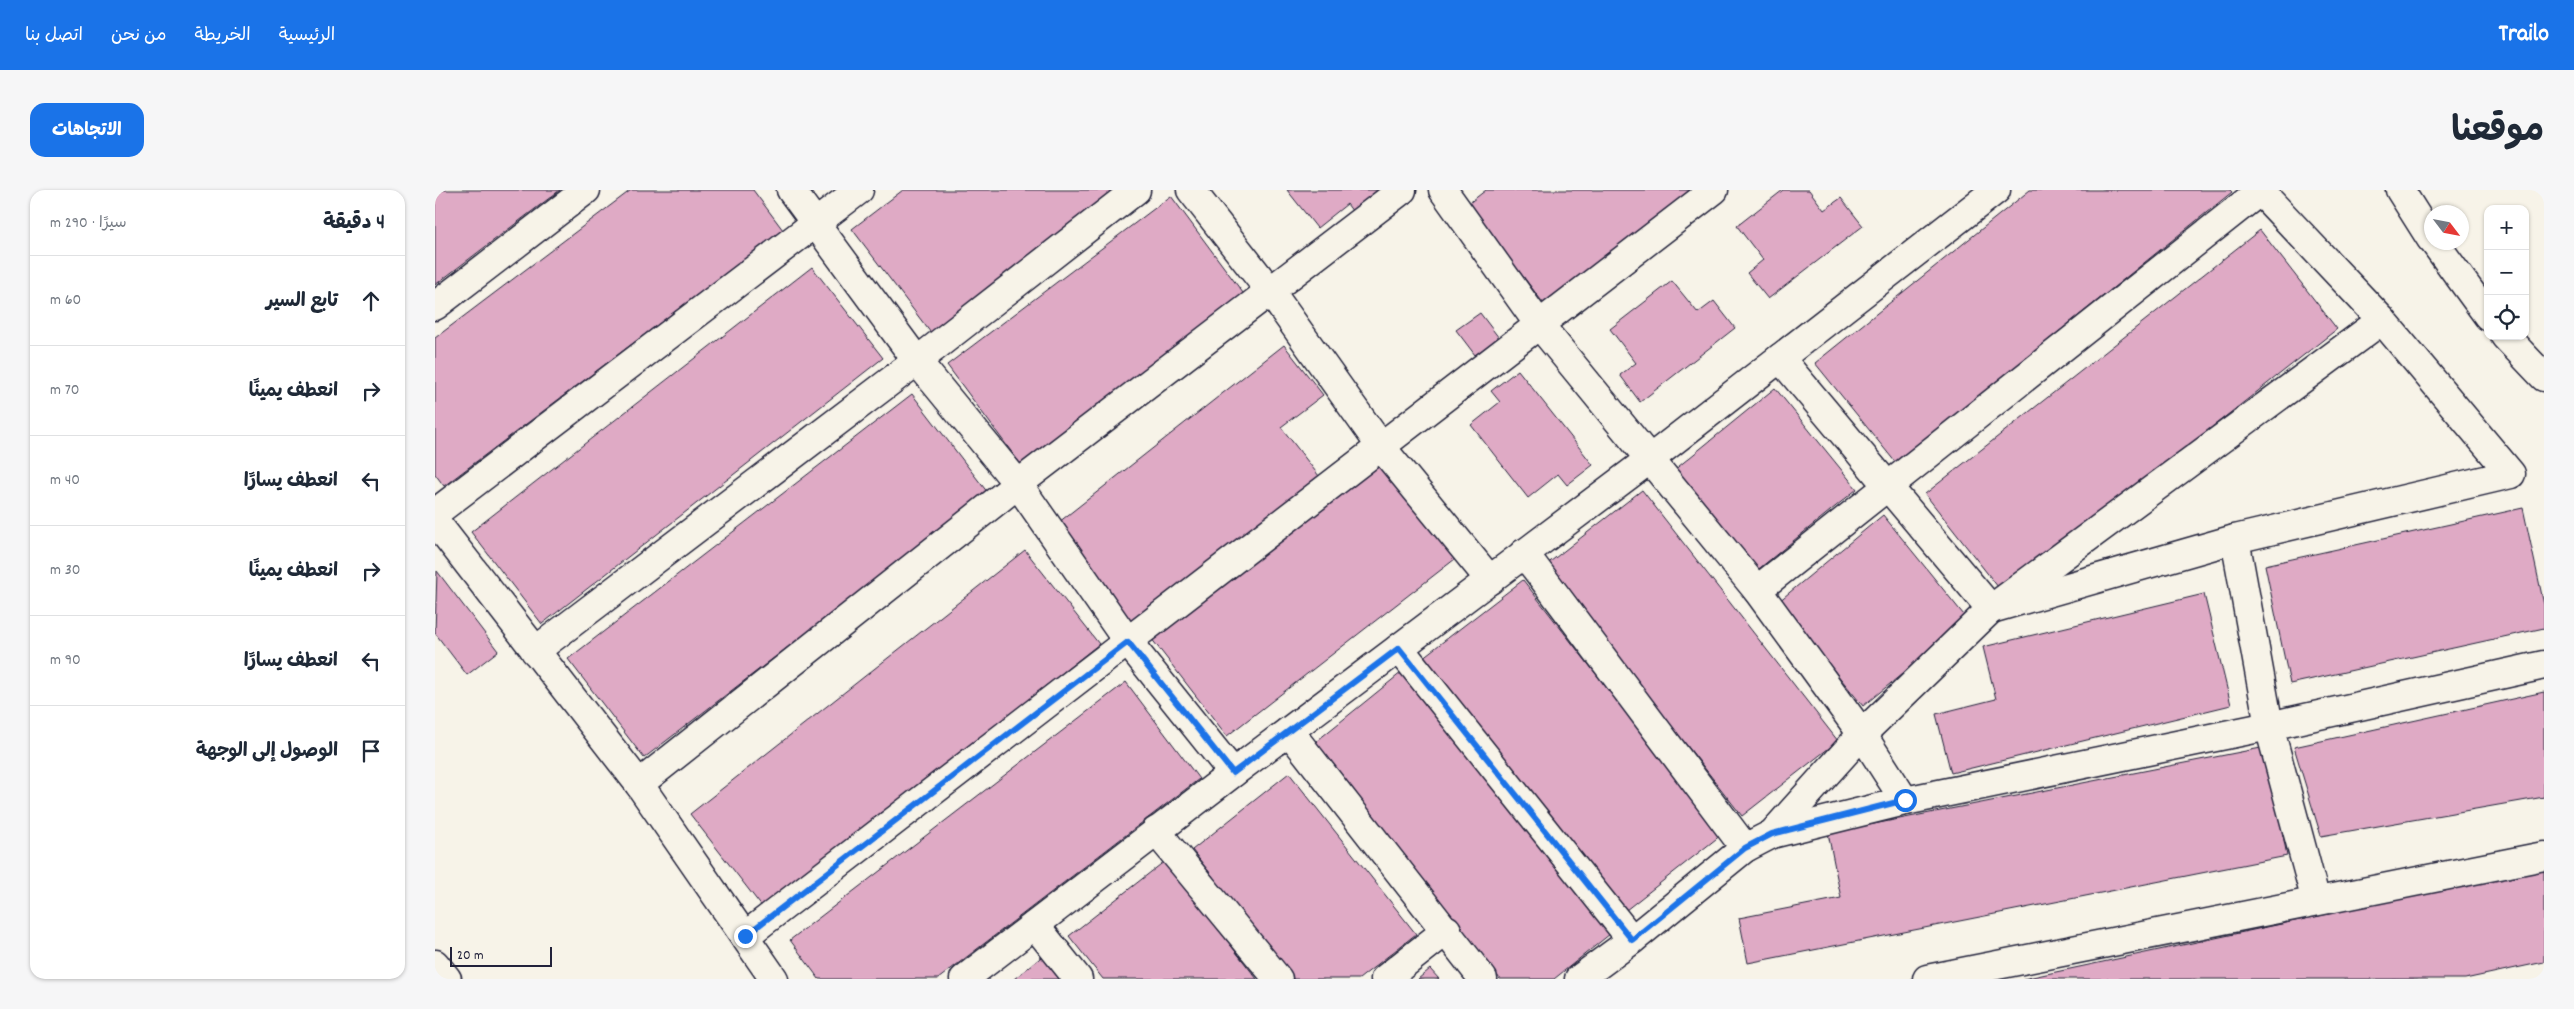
<!DOCTYPE html>
<html lang="ar">
<head>
<meta charset="utf-8">
<style>
  :root { --surface:#fff; --page:#f6f6f7; --text:#1f2937; --muted:#747a83; --line:#e0e1e3; --accent:#1a73e8 }
  body { margin:0; font-family:Dekko,"Playpen Sans Arabic",sans-serif; background:var(--page); color:var(--text); direction:rtl }
  .controls { position:absolute; right:15px; top:15px; display:grid; overflow:hidden; border-radius:10px; box-shadow:0 1px 4px #0004 }
  .controls button { width:45px; height:45px; display:grid; place-items:center; padding:0; border:0; border-bottom:1px solid var(--line); background:var(--surface); color:var(--text); font:25px sans-serif }
  .compass { position:absolute; left:1989px; top:15px; width:45px; height:45px; border-radius:50%; background:var(--surface); box-shadow:0 1px 4px #0004; rotate:122deg }
  .scale { position:absolute; left:15px; bottom:12px; width:102px; box-sizing:border-box; padding-left:5px; border:2px solid #22223b; border-top:0; font-size:14px; line-height:18px; white-space:nowrap; color:#22223b; -webkit-text-stroke:4px #f7f3e8; paint-order:stroke }
  .stop { position:absolute; width:15px; height:15px; margin:-11px; border:4px solid #1a73e8; border-radius:50%; background:#fff }
  .stop.end { background:#1a73e8; border-color:#fff; box-shadow:0 1px 5px #0008 }
  .list { margin:0; padding:0; list-style:none }
  h2 { display:flex; justify-content:space-between; align-items:center; height:65px; margin:0; padding:0 20px; font-size:21px }
  h2 small { font-size:16px; font-weight:400; color:var(--muted) }
  .list li { display:grid; grid-template-columns:32px 1fr auto; gap:15px; align-items:center; box-sizing:border-box; height:90px; padding:0 20px; border-top:1px solid var(--line) }
  .list b { display:block; font-size:19px; white-space:nowrap }
  .list em { font-size:16px; font-style:normal; color:var(--muted) }
  .icon { flex:none; width:28px; height:28px; fill:none; stroke:currentColor; stroke-width:2; stroke-linecap:round; stroke-linejoin:round }
  .map { position:relative; flex:none; width:2109px; height:789px; overflow:hidden; direction:ltr; border-radius:15px }
  header { display:flex; align-items:center; gap:30px; box-sizing:border-box; height:70px; padding:0 25px; background:var(--accent); color:#fff }
  header strong { font-size:24px }
  nav { display:flex; gap:28px; margin-inline-start:auto; font-size:18px }
  .intro { display:flex; align-items:center; justify-content:space-between; box-sizing:border-box; height:120px; padding:0 30px }
  h1 { margin:0; font-size:35px }
  .button { padding:12px 22px; border-radius:15px; background:var(--accent); color:#fff; font-size:18px; font-weight:700 }
  main { display:flex; gap:30px; padding:0 30px }
  aside { flex:1; background:var(--surface); border-radius:15px; box-shadow:0 1px 4px #0004 }
  .map>svg:first-child { display:block }
</style>
</head>
<body>
<header>
<strong>Trailo</strong>
<nav><a>الرئيسية</a><a>الخريطة</a><a>من نحن</a><a>اتصل بنا</a></nav>
</header>
<div class="intro"><h1>موقعنا</h1><a class="button">الاتجاهات</a></div>
<main>
<div class="map">
<svg width="2109" height="789" viewBox="0 0 2109 789">
  <rect width="100%" height="100%" fill="#f7f3e8"/>
  <filter id="ink" filterUnits="userSpaceOnUse"><feTurbulence type="fractalNoise" baseFrequency=".02" numOctaves="2"/><feDisplacementMap in="SourceGraphic" scale="10" xChannelSelector="R" yChannelSelector="G"/><feConvolveMatrix kernelMatrix="1 2 1 2 8 2 1 2 1" color-interpolation-filters="sRGB"/></filter>
  <g filter="url(#ink)">
    <g fill="#dfaac5" stroke="#22223b">
      <path d="M 0,0 L 125,0 L 0,95 Z"/>
      <path d="M 196,0 L 318,0 L 348,40 L 9,296 L 0,284 L 0,148 Z"/>
      <path d="M 468,0 L 683,0 L 496,143 L 417,39 Z"/>
      <path d="M 852,0 L 942,0 L 947,6 L 921,26 L 912,14 L 882,38 Z"/>
      <path d="M 1051,0 L 1260,0 L 1109,114 L 1033,14 Z"/>
      <path d="M 1348,0 L 1374,0 L 1389,20 L 1406,8 L 1428,36 L 1333,109 L 1312,83 L 1328,70 L 1302,36 Z"/>
      <path d="M 1595,0 L 1795,0 L 1797,2 L 1461,273 L 1380,173 Z"/>
      <path d="M 736,6 L 811,107 L 587,276 L 512,175 Z"/>
      <path d="M 1825,40 L 1902,139 L 1567,402 L 1490,304 Z"/>
      <path d="M 377,77 L 448,168 L 107,434 L 36,342 Z"/>
      <path d="M 1237,91 L 1263,123 L 1279,111 L 1300,138 L 1205,212 L 1185,185 L 1201,173 L 1175,139 Z"/>
      <path d="M 1045,123 L 1064,148 L 1040,165 L 1021,140 Z"/>
      <path d="M 849,155 L 888,205 L 846,237 L 884,286 L 694,433 L 619,336 Z"/>
      <path d="M 1083,180 L 1158,275 L 1132,295 L 1123,284 L 1093,308 L 1036,235 L 1065,212 L 1056,201 Z"/>
      <path d="M 1340,198 L 1422,299 L 1320,382 L 1238,281 Z"/>
      <path d="M 477,204 L 553,303 L 209,568 L 133,469 Z"/>
      <path d="M 945,271 L 1020,369 L 792,546 L 716,448 Z"/>
      <path d="M 1207,300 L 1403,551 L 1307,626 L 1111,375 Z"/>
      <path d="M 2088,318 L 2109,415 L 2109,438 L 1855,494 L 1830,375 Z"/>
      <path d="M 1448,325 L 1533,430 L 1428,516 L 1343,412 Z"/>
      <path d="M 590,360 L 664,454 L 328,718 L 255,624 Z"/>
      <path d="M 2,381 L 63,461 L 32,485 L 0,443 Z"/>
      <path d="M 1088,390 L 1286,645 L 1186,724 L 987,468 Z"/>
      <path d="M 1769,404 L 1796,515 L 1516,583 L 1501,524 L 1561,509 L 1548,457 Z"/>
      <path d="M 967,482 L 1175,744 L 1119,789 L 1065,789 L 878,554 Z"/>
      <path d="M 691,492 L 764,589 L 503,789 L 384,789 L 355,750 Z"/>
      <path d="M 2109,502 L 2109,607 L 1886,646 L 1859,557 Z"/>
      <path d="M 1831,557 L 1852,666 L 1313,773 L 1304,728 L 1406,708 L 1393,643 Z"/>
      <path d="M 854,583 L 981,744 L 924,789 L 858,789 L 757,660 Z"/>
      <path d="M 730,671 L 822,789 L 668,789 L 634,746 Z"/>
      <path d="M 2109,678 L 2109,772 L 2030,789 L 1588,789 Z"/>
      <path d="M 609,765 L 628,789 L 579,789 Z"/>
      <path d="M 995,779 L 1004,789 L 983,789 Z"/>
    </g>
    <g fill="none" stroke-linecap="round" stroke-linejoin="round">
      <g stroke="#22223b" stroke-width="31">
        <g id="minor">
          <path d="M 356,0 L 482,171 L 583,294 L 693,452 L 798,583"/>
          <path d="M 756,0 L 835,101 L 947,258 L 1055,390"/>
          <path d="M 1008,0 L 1103,133 L 1322,400 L 1427,544 L 1470,611"/>
          <path d="M 1965,0 L 1996,49"/>
          <path d="M 1999,52 L 2053,126"/>
          <path d="M 0,116 L 151,0"/>
          <path d="M 2070,146 L 2109,187"/>
          <path d="M 1345,168 L 1556,419 L 1800,349 L 2076,284 L 1947,130 L 1824,0"/>
          <path d="M 0,323 L 424,0"/>
          <path d="M 0,331 L 204,594 L 339,789"/>
          <path d="M 1800,349 L 1834,536 L 1881,711"/>
          <path d="M 1089,363 L 1310,658"/>
          <path d="M 1322,400 L 1825,1"/>
          <path d="M 964,458 L 1197,750"/>
          <path d="M 100,461 L 482,171 L 701,0"/>
          <path d="M 854,541 L 1048,789"/>
          <path d="M 204,594 L 583,294 L 967,0"/>
          <path d="M 721,641 L 843,789"/>
          <path d="M 1337,644 L 1470,611 L 1834,536 L 2109,475"/>
          <path d="M 600,735 L 643,789"/>
          <path d="M 310,746 L 1279,0"/>
          <path d="M 0,774 L 12,789"/>
          <path d="M 529,789 L 798,583 L 1215,269 L 1561,0"/>
          <path d="M 950,789 L 1012,740"/>
          <path d="M 1144,789 L 1197,750 L 1310,658 L 1337,644 L 1427,544 L 1556,419 L 1947,130"/>
          <path d="M 1492,789 L 2109,666"/>
        </g>
      </g>
      <use href="#minor" stroke="#f7f3e8" stroke-width="28"/>
    </g>
  </g>
  <g fill="none" stroke-linecap="round" stroke-linejoin="round" filter="url(#ink)">
    <path stroke="#1a73e8" stroke-width="6" d="M 310,746 L 693,452 L 798,583 L 964,458 L 1197,750 L 1310,658 L 1337,644 L 1470,610"/>
  </g>
</svg>
<div class="controls">
<button>+</button>
<button>−</button>
<button><svg class="icon" aria-label="locate" viewBox="0 0 24 24"><circle cx="12" cy="12" r="6"/><path d="M12 2v4M12 18v4M2 12h4M18 12h4"/></svg></button>
</div>
<svg class="compass" viewBox="-18 -18 36 36"><path d="M0-13l5 13h-10z" fill="#e53935"/><path d="M0 13l5-13h-10z" fill="#747a83"/></svg>
<div class="scale">20 m</div>
<div class="stop" style="left:1470px;top:610px"></div>
<div class="stop end" style="left:310px;top:746px"></div>
</div>
<aside>
<h2>4 دقيقة<small>سيرًا · 290 m</small></h2>
<ul class="list">
<li><svg class="icon" aria-label="ahead" viewBox="0 0 24 24"><path d="M12 20V5M6 11l6-6 6 6"/></svg><div><b>تابع السير</b></div><em>60 m</em></li>
<li><svg class="icon" aria-label="right" viewBox="0 0 24 24"><path d="M7 20v-9h11M14 6l5 5-5 5"/></svg><div><b>انعطف يمينًا</b></div><em>70 m</em></li>
<li><svg class="icon" aria-label="left" viewBox="0 0 24 24"><path d="M17 20v-9H6M10 6l-5 5 5 5"/></svg><div><b>انعطف يسارًا</b></div><em>40 m</em></li>
<li><svg class="icon" aria-label="right" viewBox="0 0 24 24"><path d="M7 20v-9h11M14 6l5 5-5 5"/></svg><div><b>انعطف يمينًا</b></div><em>30 m</em></li>
<li><svg class="icon" aria-label="left" viewBox="0 0 24 24"><path d="M17 20v-9H6M10 6l-5 5 5 5"/></svg><div><b>انعطف يسارًا</b></div><em>90 m</em></li>
<li><svg class="icon" aria-label="arrive" viewBox="0 0 24 24"><path d="M6 21V4h12l-3 4 3 4H6"/></svg><div><b>الوصول إلى الوجهة</b></div></li>
</ul>
</aside>
</main>
</body>
</html>
